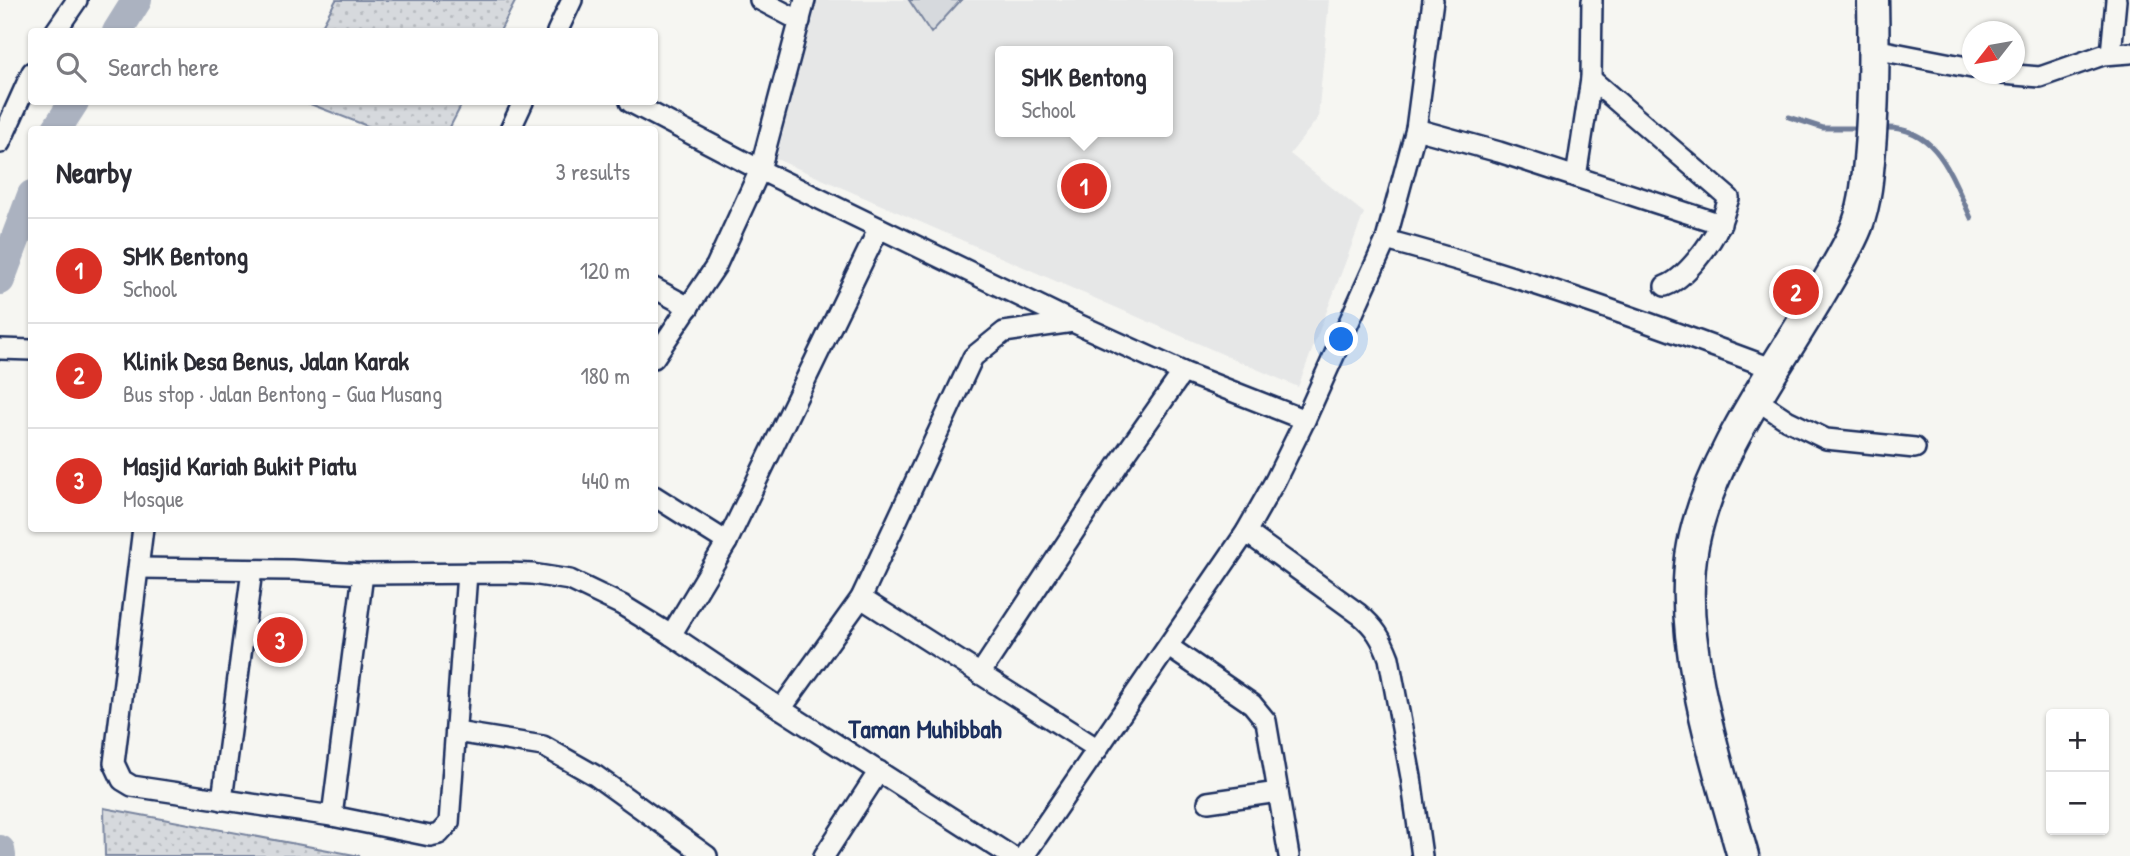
<!DOCTYPE html>
<html lang="en">
<head>
<meta charset="utf-8">
<style>
  :root { --surface:#fff; --page:#f7f7f7; --text:#2b2b33; --muted:#7c7c81; --line:#e1e1e2; --accent:#d93025 }
  body { margin:0; font-family:"Patrick Hand",sans-serif; background:var(--page); color:var(--text) }
  .controls { position:absolute; right:21px; bottom:21px; display:grid; overflow:hidden; border-radius:7px; box-shadow:0 2px 5px #0004 }
  .controls button { width:63px; height:63px; display:grid; place-items:center; padding:0; border:0; border-bottom:2px solid var(--line); background:var(--surface); color:var(--text); font:35px sans-serif }
  .compass { position:absolute; left:1962px; top:21px; width:63px; height:63px; border-radius:50%; background:var(--surface); box-shadow:0 2px 5px #0004; rotate:239deg }
  .you { position:absolute; left:1342px; top:340px; width:24px; height:24px; margin:-18px; border:5px solid #fff; border-radius:50%; background:#1a73e8; box-shadow:0 0 0 10px #1a73e833 }
  .badge { display:grid; place-items:center; width:46px; height:46px; border-radius:50%; background:var(--accent); color:#fff; font-size:23px; font-weight:700 }
  .pin { position:absolute; translate:-50% -50%; border:4px solid #fff; box-shadow:0 2px 7px #0006 }
  .popup { position:absolute; left:995px; top:46px; width:178px; height:91px; box-sizing:border-box; display:grid; place-content:center; border-radius:7px; background:var(--surface); filter:drop-shadow(0 2px 5px #0005); font-size:23px; white-space:nowrap; color:var(--muted) }
  .popup b { font-size:26px; color:var(--text) }
  .popup::after { content:''; position:absolute; left:50%; top:100%; margin-left:-14px; border:14px solid transparent; border-top-color:var(--surface) }
  .list { margin:0; padding:0; list-style:none }
  h2 { display:flex; justify-content:space-between; align-items:center; height:91px; margin:0; padding:0 28px; font-size:30px }
  h2 small { font-size:23px; font-weight:400; color:var(--muted) }
  .list li { display:grid; grid-template-columns:46px 1fr auto; gap:21px; align-items:center; box-sizing:border-box; height:105px; padding:0 28px; border-top:2px solid var(--line) }
  .list b { display:block; font-size:26px; white-space:nowrap }
  .list p { margin:0; font-size:23px; white-space:nowrap; color:var(--muted) }
  .list em { font-size:23px; font-style:normal; color:var(--muted) }
  .icon { flex:none; width:38px; height:38px; fill:none; stroke:currentColor; stroke-width:2; stroke-linecap:round; stroke-linejoin:round }
  .map { position:relative; flex:none; width:2130px; height:856px; overflow:hidden }
  .search { position:absolute; background:var(--surface); box-shadow:0 2px 5px #0004; left:28px; top:28px; width:630px; height:77px; display:flex; align-items:center; gap:18px; box-sizing:border-box; padding:0 24px; border-radius:7px; color:var(--muted); font-size:26px }
  .panel { position:absolute; background:var(--surface); box-shadow:0 2px 5px #0004; left:28px; top:126px; width:630px; height:406px; border-radius:7px }
  .map>svg:first-child { display:block }
</style>
</head>
<body>
<div class="map">
<svg width="2130" height="856" viewBox="0 0 2130 856">
  <defs>
    <pattern id="grass-dots" width="8" height="8" patternUnits="userSpaceOnUse" patternTransform="scale(1.75)"><rect width="8" height="8" fill="#d6d9dd"/><path d="M2 2h.1M6 6h.1" fill="none" stroke="#b7bbc0" stroke-width="1.8" stroke-linecap="round"/></pattern>
  </defs>
  <rect width="100%" height="100%" fill="#f6f6f2"/>
  <filter id="ink" filterUnits="userSpaceOnUse"><feTurbulence type="fractalNoise" baseFrequency=".0143" numOctaves="2"/><feDisplacementMap in="SourceGraphic" scale="14" xChannelSelector="R" yChannelSelector="G"/><feConvolveMatrix kernelMatrix="1 2 1 2 8 2 1 2 1" color-interpolation-filters="sRGB"/></filter>
  <g filter="url(#ink)">
    <path fill="#e6e7e7" fill-rule="evenodd" d="M 816,0 L 1329,0 L 1318,118 L 1290,154 L 1364,213 L 1298,387 L 776,159 ZM 1000,51 L 1168,51 L 1168,132 L 1000,132 Z"/>
    <g fill="url(#grass-dots)" stroke="#78849e" stroke-width="2">
      <path d="M 336,0 L 516,0 L 500,31 L 319,31 Z"/>
      <path d="M 305,102 L 463,102 L 449,129 L 375,129 Z"/>
      <path d="M 104,808 L 360,856 L 105,856 Z"/>
    </g>
    <path fill="#d6d9dd" stroke="#78849e" stroke-width="2" d="M 909,0 L 961,0 L 931,33 Z"/>
    <g fill="none" stroke-linecap="round" stroke-linejoin="round">
      <g stroke="#717e99" stroke-width="5">
        <path d="M 1789,117 L 1823,128 L 1857,128"/>
        <path d="M 1886,128 C 1938,127 1952,178 1971,218"/>
      </g>
      <g stroke="#abb2c0" stroke-width="30">
        <path d="M 117,32 L 137,0"/>
        <path d="M 56,130 L 74,102"/>
        <path d="M 0,280 L 32,195"/>
        <path d="M 0,850 L 1,856"/>
      </g>
      <g stroke="#1b2f5e" stroke-width="24">
        <g id="minor">
          <path d="M 760,0 L 800,21"/>
          <path d="M 55,32 L 77,0"/>
          <path d="M 557,32 L 572,0"/>
          <path d="M 1874,49 L 1972,68"/>
          <path d="M 2111,54 L 2116,0"/>
          <path d="M 2002,74 L 2040,77 L 2103,55 L 2130,53"/>
          <path d="M 1591,79 L 1729,198 C 1726,206 1724,216 1720,224 C 1711,244 1685,279 1665,286"/>
          <path d="M 630,102 L 760,170 L 1073,322"/>
          <path d="M 1416,129 L 1499,152 L 1721,224"/>
          <path d="M 510,130 L 523,102"/>
          <path d="M 0,143 L 32,72"/>
          <path d="M 1576,177 L 1591,79 L 1592,0"/>
          <path d="M 1386,240 C 1518,275 1646,321 1774,369"/>
          <path d="M 654,288 L 689,307"/>
          <path d="M 0,349 L 32,350"/>
          <path d="M 654,358 L 716,266 L 760,170 L 805,0"/>
          <path d="M 1757,400 L 1787,420 L 1826,439 L 1915,448"/>
          <path d="M 654,496 L 727,542"/>
          <path d="M 143,528 L 114,763 L 122,780 L 132,786 L 332,816 L 430,836 L 439,834 L 449,823 L 467,573"/>
          <path d="M 1246,532 L 1359,614 C 1375,627 1382,639 1389,658 L 1411,777 L 1422,856"/>
          <path d="M 140,568 L 291,570 L 363,574 L 507,573 L 532,574 L 570,580 L 622,605 L 671,635 L 781,709 L 1011,856"/>
          <path d="M 861,598 L 1098,749"/>
          <path d="M 671,635 L 727,542 L 879,228"/>
          <path d="M 1169,647 L 1252,704 L 1266,721 L 1289,856"/>
          <path d="M 980,674 L 1124,456 L 1183,372"/>
          <path d="M 781,709 L 861,598 L 973,357 L 1004,332 L 1073,322 L 1183,372 L 1305,420"/>
          <path d="M 456,732 L 543,746 L 596,776 L 707,856"/>
          <path d="M 222,800 L 252,570"/>
          <path d="M 1208,802 L 1278,792"/>
          <path d="M 332,816 L 363,574"/>
          <path d="M 824,856 L 879,771"/>
          <path d="M 1024,856 L 1246,532 L 1275,481 L 1305,420 L 1386,240 L 1416,129 L 1433,0"/>
        </g>
      </g>
      <g stroke="#1b2f5e" stroke-width="35">
        <path id="primary" d="M 1743,856 C 1718,767 1675,637 1693,545 C 1710,457 1777,368 1822,291 C 1834,270 1848,249 1857,226 C 1866,202 1868,174 1870,148 C 1874,99 1874,49 1873,0"/>
      </g>
      <use href="#minor" stroke="#f6f6f2" stroke-width="19"/>
      <use href="#primary" stroke="#f6f6f2" stroke-width="30"/>
    </g>
  </g>
  <g text-anchor="middle" dominant-baseline="central" stroke-width="5" stroke-linejoin="round" paint-order="stroke">
    <g font-size="26" font-weight="bold" fill="#1b2f5e" stroke="#f6f6f2">
      <text x="925" y="728">Taman Muhibbah</text>
    </g>
  </g>
</svg>
<div class="controls">
<button>+</button>
<button>−</button>
</div>
<svg class="compass" viewBox="-18 -18 36 36"><path d="M0-13l5 13h-10z" fill="#e53935"/><path d="M0 13l5-13h-10z" fill="#7c7c81"/></svg>
<div class="you"></div>
<div class="pin badge" style="left:1084px;top:186px">1</div>
<div class="popup"><b>SMK Bentong</b>School</div>
<div class="pin badge" style="left:1796px;top:292px">2</div>
<div class="pin badge" style="left:280px;top:640px">3</div>
<div class="search"><svg class="icon" aria-label="search" viewBox="0 0 24 24"><circle cx="10" cy="10" r="6"/><path d="M15 15l6 6"/></svg>Search here</div>
<section class="panel">
<h2>Nearby<small>3 results</small></h2>
<ul class="list">
<li><span class="badge">1</span><div><b>SMK Bentong</b><p>School</p></div><em>120 m</em></li>
<li><span class="badge">2</span><div><b>Klinik Desa Benus, Jalan Karak</b><p>Bus stop · Jalan Bentong - Gua Musang</p></div><em>180 m</em></li>
<li><span class="badge">3</span><div><b>Masjid Kariah Bukit Piatu</b><p>Mosque</p></div><em>440 m</em></li>
</ul>
</section>
</div>
</body>
</html>
